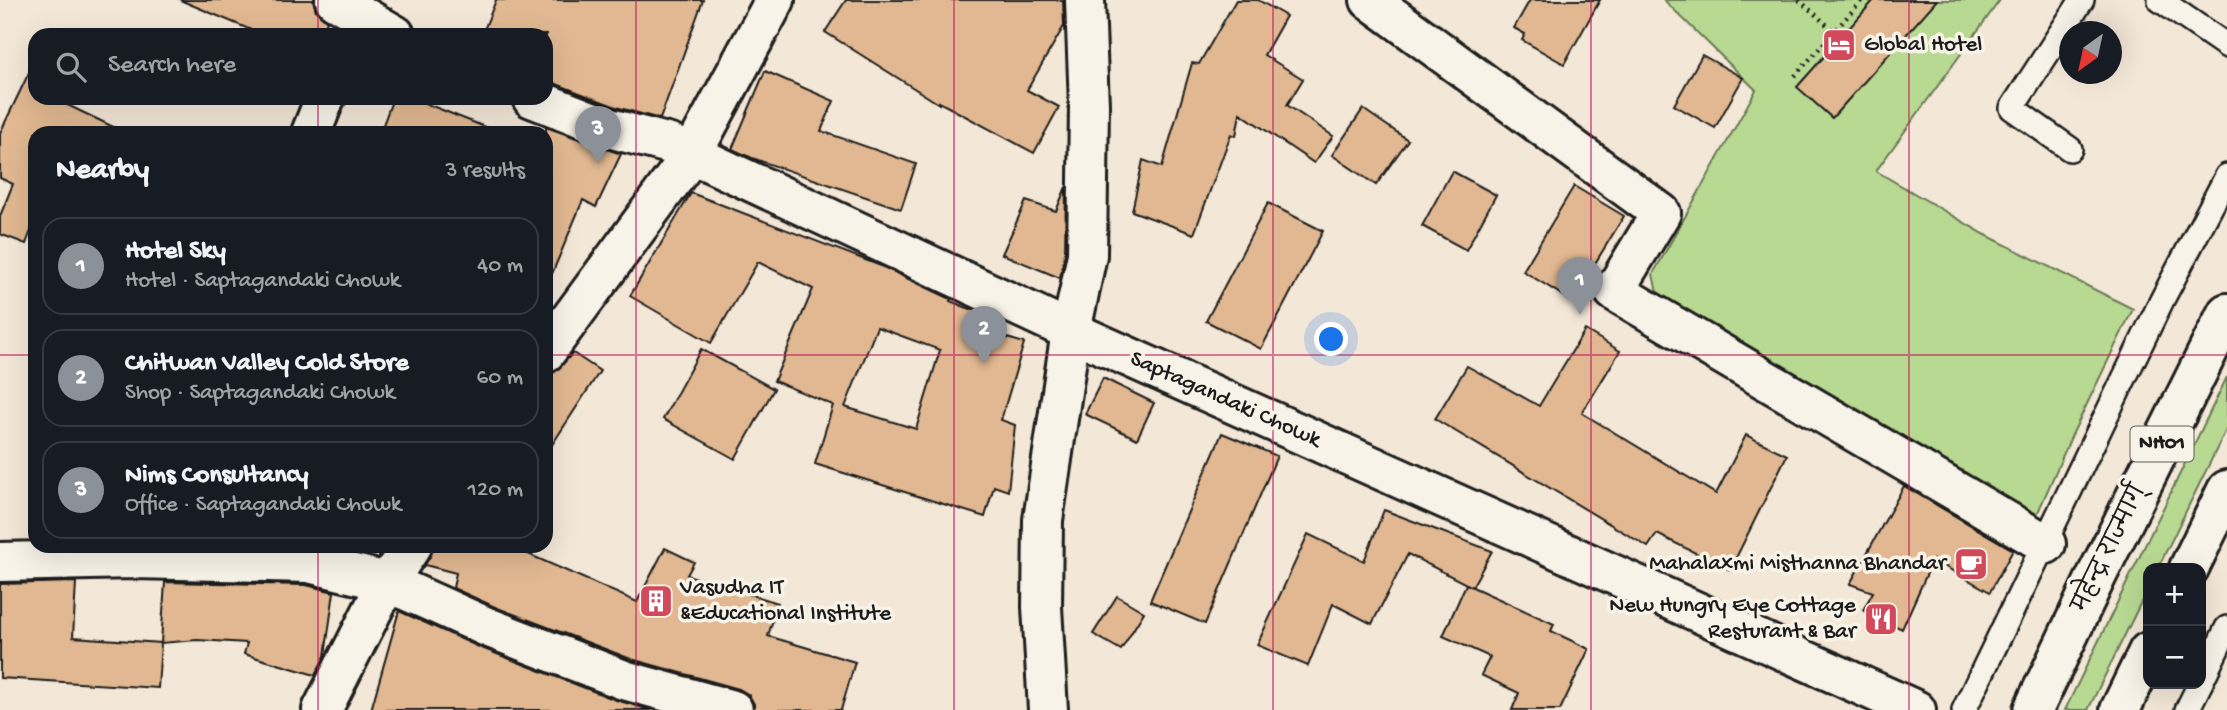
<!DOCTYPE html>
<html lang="en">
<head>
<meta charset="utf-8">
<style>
  :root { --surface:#171b24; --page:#242831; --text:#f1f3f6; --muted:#9ea1a6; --line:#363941; --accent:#8c9099 }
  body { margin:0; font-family:"Gochi Hand","Playpen Sans Deva",sans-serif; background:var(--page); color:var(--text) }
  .controls { position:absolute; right:21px; bottom:21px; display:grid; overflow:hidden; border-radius:14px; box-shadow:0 7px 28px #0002 }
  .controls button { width:63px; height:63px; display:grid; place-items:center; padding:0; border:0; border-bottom:2px solid var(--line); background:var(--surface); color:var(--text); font:35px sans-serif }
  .compass { position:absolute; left:2059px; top:21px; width:63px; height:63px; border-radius:50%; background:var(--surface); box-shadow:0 7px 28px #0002; rotate:213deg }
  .you { position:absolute; left:1332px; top:340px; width:24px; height:24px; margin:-18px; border:5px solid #fff; border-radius:50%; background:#1a73e8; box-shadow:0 0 0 10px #1a73e833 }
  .badge { display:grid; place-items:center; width:46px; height:46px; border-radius:50%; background:var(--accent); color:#fff; font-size:23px; font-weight:700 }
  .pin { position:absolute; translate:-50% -58px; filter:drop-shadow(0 2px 4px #0008) }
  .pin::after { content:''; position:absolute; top:37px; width:24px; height:21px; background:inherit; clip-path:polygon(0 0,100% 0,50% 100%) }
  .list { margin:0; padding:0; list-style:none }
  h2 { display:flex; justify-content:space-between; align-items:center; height:91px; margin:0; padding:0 28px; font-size:30px }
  h2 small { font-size:23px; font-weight:400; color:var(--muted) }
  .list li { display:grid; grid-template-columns:46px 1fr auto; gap:21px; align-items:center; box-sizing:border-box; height:98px; margin:0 14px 14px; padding:0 14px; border:2px solid var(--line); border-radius:21px }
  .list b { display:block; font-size:26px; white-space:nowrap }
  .list p { margin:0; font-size:23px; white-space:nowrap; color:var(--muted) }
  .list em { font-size:23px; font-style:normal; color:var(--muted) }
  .icon { flex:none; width:38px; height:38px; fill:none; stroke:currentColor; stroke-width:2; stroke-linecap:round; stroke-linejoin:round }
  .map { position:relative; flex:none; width:2227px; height:710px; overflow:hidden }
  .search { position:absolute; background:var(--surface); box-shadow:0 7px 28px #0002; left:28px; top:28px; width:525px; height:77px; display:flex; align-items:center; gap:18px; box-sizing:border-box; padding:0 24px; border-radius:21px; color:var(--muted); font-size:26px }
  .panel { position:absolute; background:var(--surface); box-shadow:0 7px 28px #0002; left:28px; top:126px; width:525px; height:427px; border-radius:21px }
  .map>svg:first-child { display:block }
</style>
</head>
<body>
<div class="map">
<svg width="2227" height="710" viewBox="0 0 2227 710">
  <rect width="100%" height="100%" fill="#f3e7d7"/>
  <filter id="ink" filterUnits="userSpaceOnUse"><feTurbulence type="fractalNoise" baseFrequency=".0143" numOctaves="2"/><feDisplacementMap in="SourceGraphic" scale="14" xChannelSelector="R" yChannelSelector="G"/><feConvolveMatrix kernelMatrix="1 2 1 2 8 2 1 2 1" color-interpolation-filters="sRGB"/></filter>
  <g filter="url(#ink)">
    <g fill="#b8d992" stroke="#6a7a57" stroke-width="2">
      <path d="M 1664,0 L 2000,0 L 1876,171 L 1984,234 L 2133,309 L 2071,437 L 2035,519 L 1657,293 L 1653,274 L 1756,90 Z"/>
      <path d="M 2227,377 L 2227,428 L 2158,568 L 2148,568 L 2148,588 L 2088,710 L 2065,710 Z"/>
    </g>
    <g fill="#e1b891" stroke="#1c1c1c" stroke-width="2" fill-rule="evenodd">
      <path d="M 180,0 L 313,0 L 316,11 L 327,21 L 321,35 L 263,35 Z"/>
      <path d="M 496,0 L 703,0 L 660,119 L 616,107 L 546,80 L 546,35 L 482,35 Z"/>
      <path d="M 846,0 L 1063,0 L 1064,26 L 1027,90 L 1059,107 L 1034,153 L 939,102 L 939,104 L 825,32 Z"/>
      <path d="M 1236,0 L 1258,0 L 1286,16 L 1264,55 L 1303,79 L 1287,105 L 1333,136 L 1314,163 L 1240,113 L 1236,136 L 1231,134 L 1194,234 L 1132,211 L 1143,160 L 1162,167 L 1192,63 L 1199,64 Z"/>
      <path d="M 1530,0 L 1600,0 L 1564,64 L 1522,40 L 1525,34 L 1514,28 Z"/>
      <path d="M 1874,0 L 1937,0 L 1832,118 L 1797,87 Z"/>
      <path d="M 1702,55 L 1743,78 L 1715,128 L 1674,105 Z"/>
      <path d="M 35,60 L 35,98 L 53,98 L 126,133 L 35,133 L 35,220 L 26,244 L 0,234 L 0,216 L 13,184 L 0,178 L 0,133 Z"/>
      <path d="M 765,71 L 834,101 L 821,131 L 916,164 L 901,209 L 752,158 L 732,149 Z"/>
      <path d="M 393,98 L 412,98 L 495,131 L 495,133 L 380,133 Z"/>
      <path d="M 1363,109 L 1408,140 L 1376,185 L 1332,155 Z"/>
      <path d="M 546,127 L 621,154 L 596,207 L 583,200 L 546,288 Z"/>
      <path d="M 1452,171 L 1496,195 L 1466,250 L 1422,226 Z"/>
      <path d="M 1574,186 L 1624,216 L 1572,301 L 1523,271 Z"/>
      <path d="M 1066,187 L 1065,253 L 1060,278 L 1002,254 L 1026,201 L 1056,211 Z"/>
      <path d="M 691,193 L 881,266 L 951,299 L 950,301 L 985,315 L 980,330 L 1024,343 L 1001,420 L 1015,425 L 1008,491 L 994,486 L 985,517 L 815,464 L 833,405 L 774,381 L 813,289 L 758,262 L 711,343 L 630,296 ZM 877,327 L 940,350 L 916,429 L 845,407 Z"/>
      <path d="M 1268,203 L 1323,231 L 1261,349 L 1206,321 Z"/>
      <path d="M 1585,330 L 1620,351 L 1582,413 L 1716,494 L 1746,435 L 1787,455 L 1730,570 L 1657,534 L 1648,547 L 1435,419 L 1467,366 L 1539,406 Z"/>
      <path d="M 701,349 L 774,389 L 735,459 L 663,419 Z"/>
      <path d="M 573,353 L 600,371 L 546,454 L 546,373 L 555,372 Z"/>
      <path d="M 1103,378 L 1154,403 L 1137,439 L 1085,414 Z"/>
      <path d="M 1222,433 L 1277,456 L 1205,624 L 1150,601 Z"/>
      <path d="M 1904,486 L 2013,550 L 1990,592 L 1933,560 L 1902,629 L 1863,610 L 1873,592 L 1850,584 Z"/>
      <path d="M 1384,510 L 1492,551 L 1472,587 L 1408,554 L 1372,624 L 1333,604 L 1308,666 L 1257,645 L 1308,534 L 1364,561 Z"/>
      <path d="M 434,546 L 510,546 L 637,602 L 665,548 L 694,562 L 687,575 L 778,603 L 768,636 L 855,662 L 841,710 L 754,710 L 754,704 L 749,695 L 739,689 L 631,659 L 495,607 L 453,588 L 456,573 L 425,565 Z"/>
      <path d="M 76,582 L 73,637 L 161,643 L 158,688 L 0,678 L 0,584 Z"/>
      <path d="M 165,582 L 306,585 L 334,592 L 325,656 L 315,675 L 244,654 L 247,643 L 197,640 L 161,643 Z"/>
      <path d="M 1466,584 L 1554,624 L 1551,631 L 1589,649 L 1560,710 L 1512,710 L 1519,693 L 1481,675 L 1490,657 L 1443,636 Z"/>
      <path d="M 1117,596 L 1144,612 L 1121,650 L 1093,634 Z"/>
      <path d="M 399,611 L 479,647 L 616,700 L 651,710 L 371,710 Z"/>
    </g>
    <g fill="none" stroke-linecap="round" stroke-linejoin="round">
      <g stroke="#1c1c1c" stroke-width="28">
        <g id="service">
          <path d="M 2160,0 L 2227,46"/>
          <path d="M 2070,149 L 2012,108 L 2082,0"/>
          <path d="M 2201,682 L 2227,628"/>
          <path d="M 1964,710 L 2162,300 L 2227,176"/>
          <path d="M 2187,710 L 2200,684"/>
        </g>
      </g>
      <g stroke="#1c1c1c" stroke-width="44">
        <g id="minor">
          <path d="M 335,0 L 395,35"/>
          <path d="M 1370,0 L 1661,213 L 1614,291 L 2046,544"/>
          <path d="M 532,98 L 609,128 L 670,144 L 692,154 L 1071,331 L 1916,710"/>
          <path d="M 311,133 L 325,98"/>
          <path d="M 546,352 L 692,154 L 775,0"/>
          <path d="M 0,562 L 134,559 L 309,563 L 387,582 L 487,627 L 624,680 L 733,710"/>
          <path d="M 322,710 L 387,582 L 412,546"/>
          <path d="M 1048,710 L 1042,607 L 1043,520 L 1071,331 L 1087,255 L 1089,106 L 1085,0"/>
        </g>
      </g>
      <g stroke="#1c1c1c" stroke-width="44">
        <g id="trunk">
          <path d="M 2189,568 L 2227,490"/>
          <path d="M 2033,710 L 2097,575 L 2227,313"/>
          <path d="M 2120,710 L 2148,652"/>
        </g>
      </g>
      <g stroke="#1c1c1c" stroke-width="4.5" stroke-dasharray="2 5" stroke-linecap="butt">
        <path d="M 1799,0 L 1834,31"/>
        <path d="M 1795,76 L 1862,0"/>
      </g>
      <use href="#service" stroke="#f7f3e8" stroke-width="23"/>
      <use href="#minor" stroke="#f7f3e8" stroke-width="38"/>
      <use href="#trunk" stroke="#f7f3e8" stroke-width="38"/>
    </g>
  </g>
  <path fill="none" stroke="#c2185b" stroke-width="2" stroke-opacity="0.55" d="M 318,0 L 318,35M 636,0 L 636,710M 954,0 L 954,710M 1273,0 L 1273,710M 1591,0 L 1591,710M 1909,0 L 1909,710M 318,98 L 318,133M 0,355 L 35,355M 546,355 L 2227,355M 318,546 L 318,710"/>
  <defs>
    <g id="hotel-square" transform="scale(1.75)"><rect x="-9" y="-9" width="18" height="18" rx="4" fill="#d1495b" stroke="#f7f3e8"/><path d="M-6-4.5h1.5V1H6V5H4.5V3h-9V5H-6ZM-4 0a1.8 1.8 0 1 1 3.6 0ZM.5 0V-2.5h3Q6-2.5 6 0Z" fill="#fff"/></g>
    <g id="cafe-square" transform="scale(1.75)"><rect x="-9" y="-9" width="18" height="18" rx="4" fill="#d1495b" stroke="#f7f3e8"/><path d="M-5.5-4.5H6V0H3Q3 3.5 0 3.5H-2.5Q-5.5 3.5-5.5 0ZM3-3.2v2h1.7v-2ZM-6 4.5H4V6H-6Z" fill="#fff"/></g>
    <g id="building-square" transform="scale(1.75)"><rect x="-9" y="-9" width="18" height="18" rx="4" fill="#d1495b" stroke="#f7f3e8"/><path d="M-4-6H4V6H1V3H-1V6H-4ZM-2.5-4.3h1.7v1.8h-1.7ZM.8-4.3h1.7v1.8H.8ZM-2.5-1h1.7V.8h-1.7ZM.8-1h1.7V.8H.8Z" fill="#fff"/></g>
    <g id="restaurant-square" transform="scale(1.75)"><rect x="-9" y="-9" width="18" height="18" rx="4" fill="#d1495b" stroke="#f7f3e8"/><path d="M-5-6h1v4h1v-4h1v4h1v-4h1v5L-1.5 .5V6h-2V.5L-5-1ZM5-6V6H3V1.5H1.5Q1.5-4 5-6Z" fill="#fff"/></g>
  </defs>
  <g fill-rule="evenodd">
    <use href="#hotel-square" x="1839" y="45"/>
    <use href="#cafe-square" x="1971" y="564"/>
    <use href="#building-square" x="656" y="601"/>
    <use href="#restaurant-square" x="1881" y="619"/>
  </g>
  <g text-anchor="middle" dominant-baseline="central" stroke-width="7" stroke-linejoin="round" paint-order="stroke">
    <rect fill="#f7f3e8" stroke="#5e5c59" stroke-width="2" x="2130.5" y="426.5" width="63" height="35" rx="5"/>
    <g font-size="21" font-weight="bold" fill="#1c1c1c">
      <text x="2162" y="444">NH01</text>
    </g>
    <g font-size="23" fill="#1c1c1c" stroke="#f7f3e8" text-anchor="start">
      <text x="1864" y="45">Global Hotel</text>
      <text x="1946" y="564" text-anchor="end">Mahalaxmi Misthanna Bhandar</text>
      <text x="680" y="588">Vasudha IT<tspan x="680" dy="26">&amp;Educational Institute</tspan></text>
      <text x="1856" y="606" text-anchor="end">New Hungry Eye Cottage<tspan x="1856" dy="26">Resturant &amp; Bar</tspan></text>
    </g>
    <g font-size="23" fill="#1c1c1c" stroke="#f7f3e8">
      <text transform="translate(1225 400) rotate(24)">Saptagandaki Chowk</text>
      <text transform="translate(2111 549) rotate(-64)">महेन्द्र राज्मार्ग्</text>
    </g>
  </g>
</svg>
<div class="controls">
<button>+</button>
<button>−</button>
</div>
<svg class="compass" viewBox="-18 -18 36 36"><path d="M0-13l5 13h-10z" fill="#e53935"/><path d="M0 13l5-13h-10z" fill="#9ea1a6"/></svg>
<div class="you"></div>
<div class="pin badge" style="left:1580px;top:315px">1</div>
<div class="pin badge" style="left:984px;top:364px">2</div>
<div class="pin badge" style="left:598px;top:164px">3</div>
<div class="search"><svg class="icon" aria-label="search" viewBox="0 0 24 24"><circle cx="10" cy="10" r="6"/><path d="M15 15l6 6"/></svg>Search here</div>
<section class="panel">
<h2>Nearby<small>3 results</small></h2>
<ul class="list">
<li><span class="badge">1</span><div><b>Hotel Sky</b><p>Hotel · Saptagandaki Chowk</p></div><em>40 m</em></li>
<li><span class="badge">2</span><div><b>Chitwan Valley Cold Store</b><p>Shop · Saptagandaki Chowk</p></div><em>60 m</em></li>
<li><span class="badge">3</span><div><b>Nims Consultancy</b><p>Office · Saptagandaki Chowk</p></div><em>120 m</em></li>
</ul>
</section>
</div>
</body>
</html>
